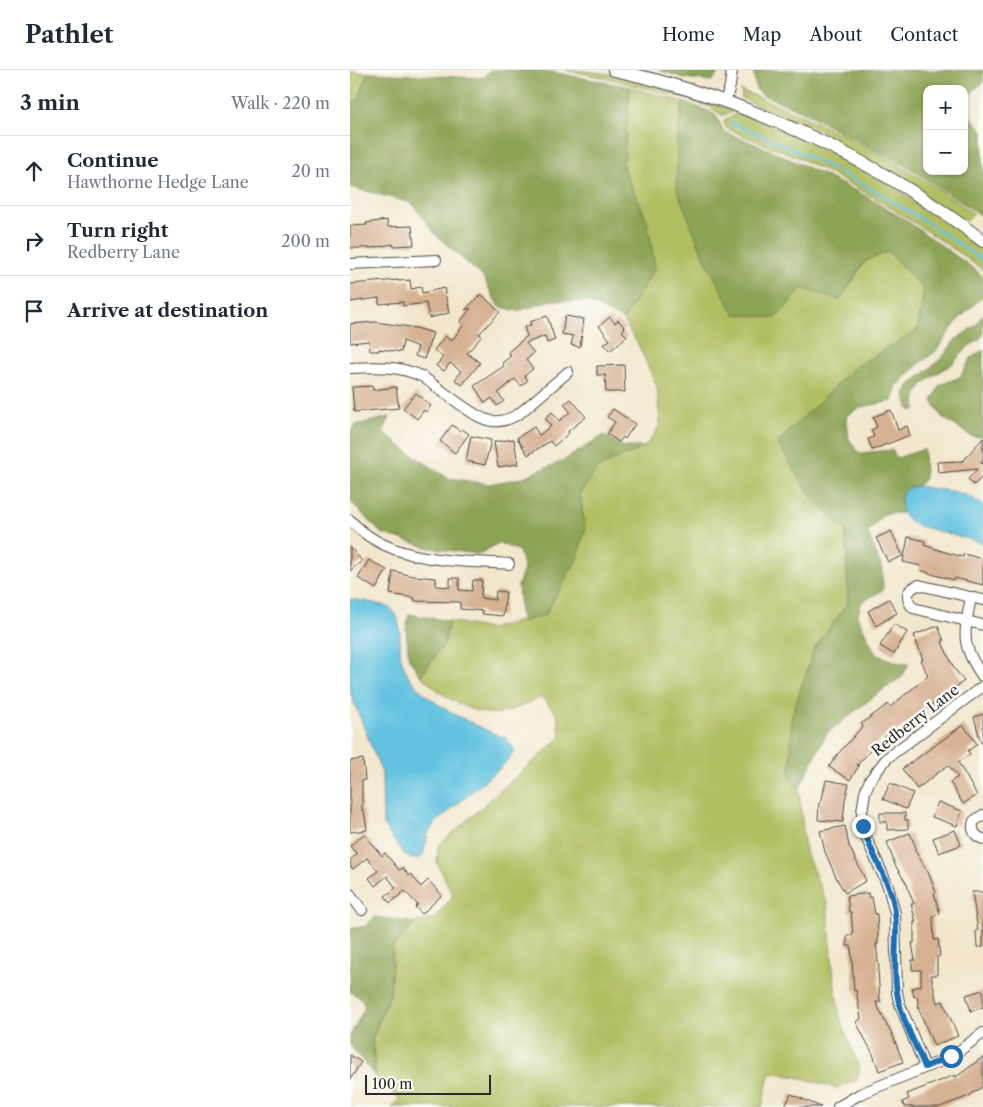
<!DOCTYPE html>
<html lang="en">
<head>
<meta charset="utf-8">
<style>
  :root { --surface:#fff; --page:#f2f2f3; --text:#1f2937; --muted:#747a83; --line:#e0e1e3 }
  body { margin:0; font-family:"Libre Caslon Text",serif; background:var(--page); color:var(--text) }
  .controls { position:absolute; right:15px; top:15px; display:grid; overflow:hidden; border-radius:10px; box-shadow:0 1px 4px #0004 }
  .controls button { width:45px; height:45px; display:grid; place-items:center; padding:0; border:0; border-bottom:1px solid var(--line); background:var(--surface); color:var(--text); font:25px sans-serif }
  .scale { position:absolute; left:15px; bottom:12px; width:126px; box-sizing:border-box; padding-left:5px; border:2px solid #2b2b2b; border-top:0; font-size:14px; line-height:18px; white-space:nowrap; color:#2b2b2b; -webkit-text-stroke:4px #fdfcf7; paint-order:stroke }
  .stop { position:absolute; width:15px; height:15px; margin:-11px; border:4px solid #1f6fb2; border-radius:50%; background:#fff }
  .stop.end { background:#1f6fb2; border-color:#fff; box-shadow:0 1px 5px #0008 }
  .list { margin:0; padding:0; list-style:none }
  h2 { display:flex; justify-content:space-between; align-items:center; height:65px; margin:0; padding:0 20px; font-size:21px }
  h2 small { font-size:16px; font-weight:400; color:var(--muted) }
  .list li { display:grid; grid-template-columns:32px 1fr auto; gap:15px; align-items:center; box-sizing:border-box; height:70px; padding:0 20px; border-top:1px solid var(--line) }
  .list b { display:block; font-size:19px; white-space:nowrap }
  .list p { margin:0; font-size:16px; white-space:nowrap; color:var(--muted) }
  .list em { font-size:16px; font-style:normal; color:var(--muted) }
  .icon { flex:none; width:28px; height:28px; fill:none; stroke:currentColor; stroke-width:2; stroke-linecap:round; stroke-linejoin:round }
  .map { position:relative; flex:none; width:633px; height:1037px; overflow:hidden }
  header { display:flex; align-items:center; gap:30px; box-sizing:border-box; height:70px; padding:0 25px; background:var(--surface); border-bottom:1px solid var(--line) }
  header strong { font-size:24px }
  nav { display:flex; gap:28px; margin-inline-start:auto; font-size:18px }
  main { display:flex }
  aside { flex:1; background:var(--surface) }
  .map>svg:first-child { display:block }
</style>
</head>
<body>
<header>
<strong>Pathlet</strong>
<nav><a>Home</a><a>Map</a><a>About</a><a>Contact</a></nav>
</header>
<main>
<aside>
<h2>3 min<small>Walk · 220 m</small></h2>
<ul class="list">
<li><svg class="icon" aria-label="ahead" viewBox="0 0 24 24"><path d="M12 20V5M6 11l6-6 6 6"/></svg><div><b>Continue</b><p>Hawthorne Hedge Lane</p></div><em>20 m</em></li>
<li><svg class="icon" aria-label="right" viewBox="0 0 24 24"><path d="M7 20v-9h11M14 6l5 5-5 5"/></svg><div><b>Turn right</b><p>Redberry Lane</p></div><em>200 m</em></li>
<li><svg class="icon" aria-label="arrive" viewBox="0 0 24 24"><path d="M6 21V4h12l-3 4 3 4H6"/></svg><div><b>Arrive at destination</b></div></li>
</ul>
</aside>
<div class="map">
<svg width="633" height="1037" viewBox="0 0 633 1037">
  <rect width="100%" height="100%" fill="#fdfcf7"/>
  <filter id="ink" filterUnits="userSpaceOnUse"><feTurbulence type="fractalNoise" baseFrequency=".02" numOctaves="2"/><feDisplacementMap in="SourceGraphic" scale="10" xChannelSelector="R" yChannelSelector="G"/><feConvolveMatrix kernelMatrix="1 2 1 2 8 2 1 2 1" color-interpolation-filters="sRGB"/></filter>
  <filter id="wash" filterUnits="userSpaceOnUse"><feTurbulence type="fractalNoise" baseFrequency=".0096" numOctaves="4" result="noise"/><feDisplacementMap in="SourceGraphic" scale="20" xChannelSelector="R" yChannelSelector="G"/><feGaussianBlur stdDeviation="1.12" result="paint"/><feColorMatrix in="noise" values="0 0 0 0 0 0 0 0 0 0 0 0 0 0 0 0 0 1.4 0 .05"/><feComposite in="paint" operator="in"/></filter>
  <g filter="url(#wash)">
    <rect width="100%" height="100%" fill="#f2e7cd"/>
    <g fill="#b0bd60" stroke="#6e7446">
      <path d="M 216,0 C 273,0 328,23 382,40 L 381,43 L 374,45 L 371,45 L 360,37 L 334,28 L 256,8 Z"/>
      <path d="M 0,2 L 18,3 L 10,26 L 0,36 L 0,29 L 3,25 L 0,13 Z"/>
      <path d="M 280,17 L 333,32 L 327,74 L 426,248 L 452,217 L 490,230 L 514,192 L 538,181 L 574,220 L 567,261 L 505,297 L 428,373 L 463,429 L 496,461 L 498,533 L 464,579 L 442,646 L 440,708 L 449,719 L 455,781 L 477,833 L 484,910 L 490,948 L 510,999 L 507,1010 L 486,1018 L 452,1008 L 420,1002 L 412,1037 L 42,1037 L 49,1029 L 26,1008 L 22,969 L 40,924 L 43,876 L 65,853 L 86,847 L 103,825 L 87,793 L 88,776 L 211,667 L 207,644 L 191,627 C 180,632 163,641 151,643 C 121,647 92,625 71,606 L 94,574 L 99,551 L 139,559 L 195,545 L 235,461 L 230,423 L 249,397 L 295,377 L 310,355 L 307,317 L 288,274 L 273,250 L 305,198 L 297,151 L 273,98 Z"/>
      <path d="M 390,20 C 449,43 506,69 560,101 C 582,114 603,129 624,144 L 617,151 L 612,148 L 609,148 L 487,75 L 472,62 L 395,30 L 391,28 L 392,25 Z"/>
      <path d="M 386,41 C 429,59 473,77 514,100 C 555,123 594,150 633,177 L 633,200 C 574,157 513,118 447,87 C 423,76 398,69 376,58 L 374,52 L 375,49 L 382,47 Z"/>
    </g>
    <g fill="#8ca456" stroke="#5c6840">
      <path d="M 140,0 L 191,0 L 280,17 L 273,98 L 297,151 L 305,198 L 273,250 L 239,232 L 202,230 L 168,241 L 148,236 L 133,207 L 86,165 L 62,133 L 0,117 L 0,36 L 10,26 L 18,3 L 129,8 L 133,7 Z"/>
      <path d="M 309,0 L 368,0 L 367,5 L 362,11 L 334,8 Z"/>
      <path d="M 403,0 L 633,0 L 633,12 L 614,30 L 614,19 L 577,19 L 577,101 L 614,101 L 614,39 L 633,61 L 633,147 L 562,99 L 450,40 L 412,25 L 406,19 Z"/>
      <path d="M 333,32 L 361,42 L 366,46 L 374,62 L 418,79 L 467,102 L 508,122 L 557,151 L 627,201 L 633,208 L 633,226 L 608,250 L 586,281 L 568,295 L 547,316 L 542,331 L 511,337 L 496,346 L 499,369 L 509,383 L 542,380 L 547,388 L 574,379 L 575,409 L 568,416 L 561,417 L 551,426 L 552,443 L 533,444 L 518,463 L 532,499 L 533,520 L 512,532 L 507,546 L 526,584 L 545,592 L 559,594 L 552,607 L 527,624 L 476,664 L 449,719 L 440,708 L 442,646 L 464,579 L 498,533 L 496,461 L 463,429 L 427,373 L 505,297 L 567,261 L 574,220 L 538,181 L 514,192 L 490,230 L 452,218 L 426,248 L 384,244 L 354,187 L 327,119 L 327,73 Z"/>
      <path d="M 633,244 C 633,250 633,259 633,264 C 631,270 623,273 618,277 C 612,281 608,289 602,294 C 585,306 561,315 566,339 L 562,341 L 558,338 L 555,324 L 560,315 L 592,288 L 605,270 L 626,255 Z"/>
      <path d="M 633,280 L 633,367 L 621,366 L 592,347 L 582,331 L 590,315 L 610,307 L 621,288 Z"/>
      <path d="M 40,347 L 33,362 L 55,380 L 98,408 L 139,414 L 171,408 L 213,391 L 254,365 L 274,377 L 295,377 L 249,397 L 230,423 L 235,460 L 226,491 L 195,545 L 171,552 L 168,515 L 174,499 L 169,481 L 149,473 L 129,484 L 80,478 L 31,463 L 0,431 L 0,362 L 5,355 Z"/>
      <path d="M 59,544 L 99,551 L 94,574 L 71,606 L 59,589 L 56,559 Z"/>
      <path d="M 25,847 L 65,853 L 43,876 L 40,924 L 22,969 L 26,1008 L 0,975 L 0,966 L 15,937 L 11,928 L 0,922 L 0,859 L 16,856 Z"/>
    </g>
    <g fill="#62c2e0" stroke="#467686">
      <path d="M 568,416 C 591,421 615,419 633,436 L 633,473 L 569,456 L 561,452 L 552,443 C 551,426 549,419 568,416 Z"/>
      <path d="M 0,529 C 11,531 31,533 41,539 C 54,548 48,574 51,587 C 53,598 60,609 67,617 C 90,640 120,652 149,666 L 155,667 L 164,679 L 164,683 L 152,696 L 84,754 L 78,763 L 73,785 L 69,788 L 61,789 L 53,783 L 33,755 L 32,703 L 0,622 Z"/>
    </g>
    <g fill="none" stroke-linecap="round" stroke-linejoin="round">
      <path stroke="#62c2e0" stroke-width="2.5" d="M 381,53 C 471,88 555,134 633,191"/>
    </g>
    <g id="blocks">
      <g fill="#d6b192">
        <path d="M 37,150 L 38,157 L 62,156 L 64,175 L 43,176 L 43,174 L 21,178 L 0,178 L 0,156 L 17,155 L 16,153 Z"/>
        <path d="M 48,210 L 48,211 L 60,210 L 61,219 L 71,217 L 72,223 L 94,218 L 99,243 L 79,248 L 76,233 L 53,236 L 53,232 L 29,234 L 29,228 L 0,232 L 0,214 Z"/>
        <path d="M 131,224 L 150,242 L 129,264 L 132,266 L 117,283 L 130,293 L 112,315 L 105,310 L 111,301 L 100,293 L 94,301 L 86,296 L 93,287 L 84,280 L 95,266 L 101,271 L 114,255 L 110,252 L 121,238 L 115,240 Z"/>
        <path d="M 197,246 L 205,270 L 197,273 L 195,266 L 176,273 L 184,283 L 176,290 L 183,299 L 174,306 L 178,310 L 171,316 L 165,309 L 148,323 L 154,331 L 147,336 L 142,328 L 135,333 L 124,316 L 154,296 L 152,293 L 161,286 L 158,282 L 177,266 L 174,257 L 181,255 L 180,252 Z"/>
        <path d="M 215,246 L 234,249 L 230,277 L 221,275 L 223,266 L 212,264 Z"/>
        <path d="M 260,247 L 265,253 L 268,250 L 275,258 L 272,261 L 277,266 L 260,281 L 254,274 L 260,270 L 249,256 Z"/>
        <path d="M 26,252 L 66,258 L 83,263 L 74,289 L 65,286 L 68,277 L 53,271 L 51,282 L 29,279 L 29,281 L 20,281 L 19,271 L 0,273 L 0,254 Z"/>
        <path d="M 274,295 L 275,322 L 256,322 L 255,305 L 247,305 L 247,296 Z"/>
        <path d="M 22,316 L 23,320 L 46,317 L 49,338 L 4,342 L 2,317 Z"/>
        <path d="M 66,323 L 81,336 L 76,342 L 74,340 L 67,349 L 53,338 Z"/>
        <path d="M 221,329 L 236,347 L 218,361 L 219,363 L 204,376 L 200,371 L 178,385 L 167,368 L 184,357 L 189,365 L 201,356 L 195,348 L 202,342 L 209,351 L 220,342 L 214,334 Z"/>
        <path d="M 263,339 L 285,354 L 275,369 L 273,367 L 269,372 L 257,364 L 265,352 L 257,347 Z"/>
        <path d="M 541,340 L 548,360 L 557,356 L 560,365 L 522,380 L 518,369 L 524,367 L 521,360 L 527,357 L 523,347 Z"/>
        <path d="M 102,355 L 110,361 L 112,359 L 119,364 L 105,383 L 90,371 Z"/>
        <path d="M 121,366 L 141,370 L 135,395 L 116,391 Z"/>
        <path d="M 633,368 L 633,389 L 630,392 L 632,394 L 633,392 L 633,406 L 624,415 L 618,409 L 627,399 L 588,403 L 587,392 L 613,391 Z"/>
        <path d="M 164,369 L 168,394 L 148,397 L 144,372 Z"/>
        <path d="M 541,461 L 553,486 L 538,492 L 526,468 Z"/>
        <path d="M 558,467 L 575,471 L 574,475 L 595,482 L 613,487 L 614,484 L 633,489 L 633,515 L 605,508 L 604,510 L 585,505 L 570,500 L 571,496 L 553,492 Z"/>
        <path d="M 0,477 L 12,491 L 0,501 Z"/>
        <path d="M 19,490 L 37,500 L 26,519 L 8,508 Z"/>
        <path d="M 43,501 L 63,506 L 86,508 L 86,516 L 100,517 L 100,508 L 109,508 L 109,520 L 122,521 L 123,510 L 132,510 L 131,528 L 145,530 L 146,521 L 156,522 L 153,546 L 132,544 L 133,541 L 110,539 L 110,532 L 64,531 L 65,528 L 40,524 Z"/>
        <path d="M 539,529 L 547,543 L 526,556 L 518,541 Z"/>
        <path d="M 544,554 L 557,562 L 544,584 L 530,576 Z"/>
        <path d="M 588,556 L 594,571 L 592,572 L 604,598 L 614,611 L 541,665 L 539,663 L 521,678 L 522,679 L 507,695 L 509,696 L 500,710 L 479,697 L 487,685 L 513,656 L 511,654 L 538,634 L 540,637 L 578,606 L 571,590 L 573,590 L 564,565 Z"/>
        <path d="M 633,644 L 633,672 L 631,673 L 624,647 Z"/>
        <path d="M 613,655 L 627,674 L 618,681 L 620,684 L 608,692 L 627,725 L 613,734 L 600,712 L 608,707 L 598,695 L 567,719 L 552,699 Z"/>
        <path d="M 13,689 L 15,710 L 12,710 L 12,741 L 14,740 L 17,760 L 0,762 L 0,691 Z"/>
        <path d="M 476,710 L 499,714 L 495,730 L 493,752 L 468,750 L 469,733 L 471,733 Z"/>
        <path d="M 540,713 L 563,723 L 556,739 L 533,729 Z"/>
        <path d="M 588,732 L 612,741 L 607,756 L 582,747 Z"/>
        <path d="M 530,743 L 555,743 L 555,750 L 558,750 L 558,759 L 537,760 L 537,752 L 530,752 Z"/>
        <path d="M 495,756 L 499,776 L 516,811 L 495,823 L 486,807 L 475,782 L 470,761 Z"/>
        <path d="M 605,760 L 611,775 L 589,783 L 583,768 Z"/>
        <path d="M 560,763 L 566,778 L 564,779 L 578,802 L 586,822 L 584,823 L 590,844 L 583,846 L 584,870 L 588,869 L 590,886 L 587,887 L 587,905 L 581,905 L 587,933 L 593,931 L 608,966 L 584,976 L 569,940 L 567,926 L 564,927 L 562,918 L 571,916 L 571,900 L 562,900 L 562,890 L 565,890 L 562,873 L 564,873 L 564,852 L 566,852 L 561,834 L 564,834 L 557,816 L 558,816 L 545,795 L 537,772 Z"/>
        <path d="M 14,764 L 32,786 L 35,783 L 49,800 L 53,798 L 59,806 L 61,804 L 71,817 L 78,810 L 92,825 L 72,844 L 65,837 L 68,835 L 55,821 L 40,833 L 35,826 L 46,818 L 37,806 L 25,816 L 19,808 L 28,801 L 17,788 L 3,799 L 0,796 L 0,790 L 7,784 L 0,776 Z"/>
        <path d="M 622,822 L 633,822 L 633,877 L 627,877 L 626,861 L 628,861 Z"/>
        <path d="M 518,823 L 519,828 L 522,827 L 525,844 L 527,844 L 528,864 L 528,874 L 526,874 L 529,899 L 528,900 L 530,932 L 526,932 L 538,958 L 539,958 L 543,966 L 553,992 L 529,1001 L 523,984 L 506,952 L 511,949 L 506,920 L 504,921 L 501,876 L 497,876 L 497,865 L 503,865 L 501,842 L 499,842 L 497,826 Z"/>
        <path d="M 633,920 L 633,937 L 621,941 L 616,925 Z"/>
        <path d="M 0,985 L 11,992 L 0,1010 Z"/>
        <path d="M 633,987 L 633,1016 L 619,1026 L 590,1037 L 555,1037 L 552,1032 L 559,1029 L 557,1024 L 605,1005 L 606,1007 Z"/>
        <path d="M 441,1024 L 471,1037 L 435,1037 Z"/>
      </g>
    </g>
  </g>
  <g filter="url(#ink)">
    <use href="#blocks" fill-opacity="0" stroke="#494743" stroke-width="1"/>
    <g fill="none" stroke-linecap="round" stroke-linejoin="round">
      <g stroke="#494743" stroke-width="12">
        <g id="minor">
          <path d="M 375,32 L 380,16 L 382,0"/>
          <path d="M 0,194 L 86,190"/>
          <path d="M 0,298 C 26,297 49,295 73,307 C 84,315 96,324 107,332 C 129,348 144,360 170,343 L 218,302"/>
          <path d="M 0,450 C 40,494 105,490 159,494"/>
          <path d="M 621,527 C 614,565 610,574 633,607"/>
          <path d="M 633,530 L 569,515 C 556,519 555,528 563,538 L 633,555"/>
          <path d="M 633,745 L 624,751 C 621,759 624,766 633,769"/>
          <path d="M 0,824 L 12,840"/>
          <path d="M 575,997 L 550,935 L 547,923 L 545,843 L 538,816 L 515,765 L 512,742 L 515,722 L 520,710 L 537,688 L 633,616"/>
          <path d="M 488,1037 L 510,1024 L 601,987 L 633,963"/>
        </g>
      </g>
      <g stroke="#494743" stroke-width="14">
        <path id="tertiary" d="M 264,0 C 397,29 525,88 633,171"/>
      </g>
      <use href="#minor" stroke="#fff" stroke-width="10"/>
      <use href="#tertiary" stroke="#fff" stroke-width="12"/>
    </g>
  </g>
  <g fill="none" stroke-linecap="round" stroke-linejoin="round" filter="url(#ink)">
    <path stroke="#1f6fb2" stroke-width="6" d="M 513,756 C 519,781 535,802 542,827 C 550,855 543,886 546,914 C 548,943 564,971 575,997 L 601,986"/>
  </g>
  <g text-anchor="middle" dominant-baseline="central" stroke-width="5" stroke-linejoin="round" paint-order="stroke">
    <g font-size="15" fill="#2b2b2b" stroke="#fdfcf7">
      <text transform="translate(565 650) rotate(-38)">Redberry Lane</text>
    </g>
  </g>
</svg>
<div class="controls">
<button>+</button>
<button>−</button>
</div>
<div class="scale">100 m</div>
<div class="stop" style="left:601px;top:986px"></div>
<div class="stop end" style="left:513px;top:756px"></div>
</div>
</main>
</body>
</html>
